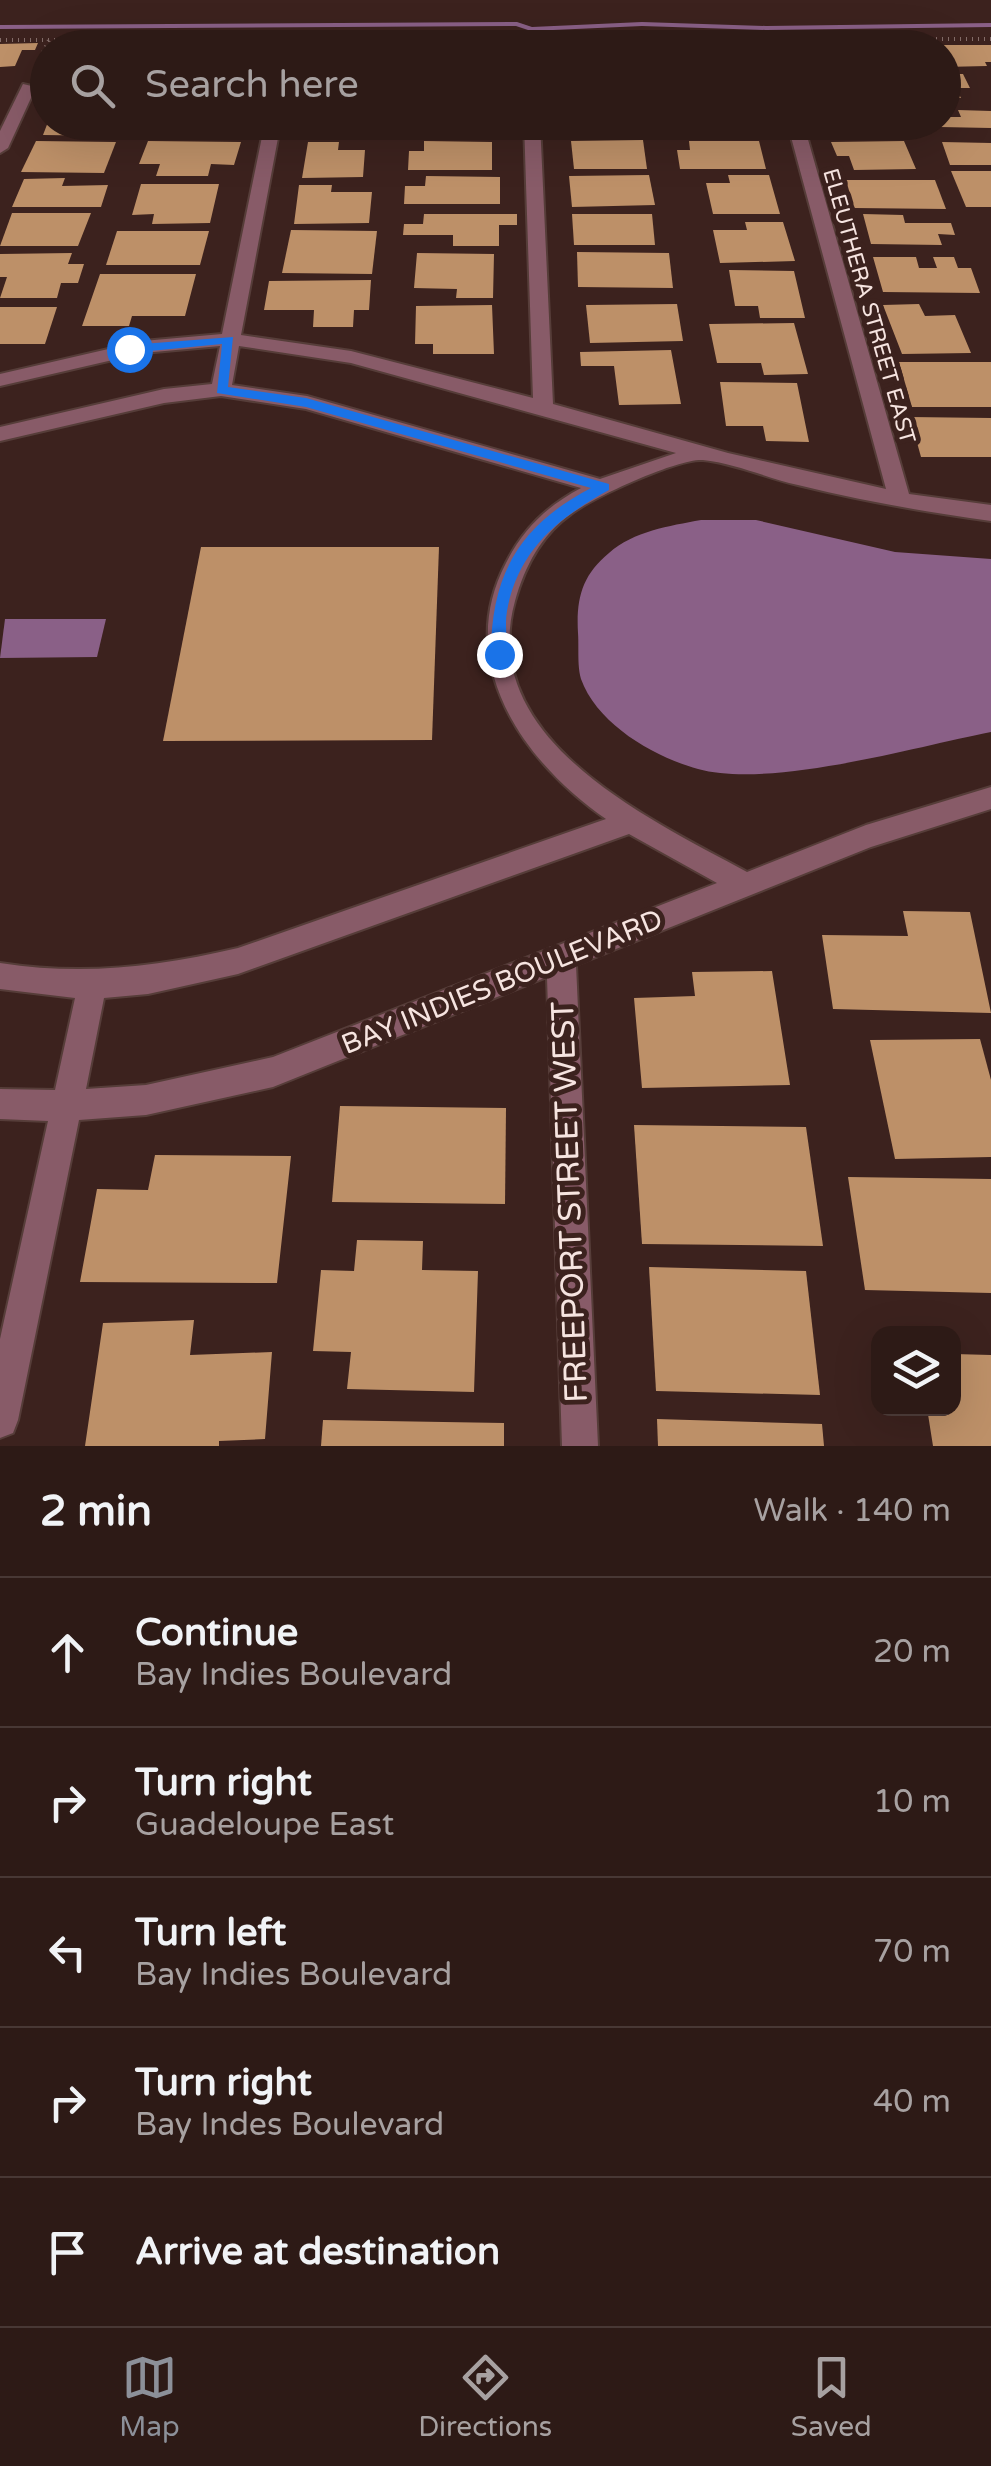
<!DOCTYPE html>
<html lang="en">
<head>
<meta charset="utf-8">
<style>
  :root { --surface:#2d1a16; --page:#35231f; --text:#f1f3f6; --muted:#a7a1a1; --line:#483835; --accent:#8c9099 }
  body { margin:0; font-family:"Varela Round",sans-serif; background:var(--page); color:var(--text) }
  .controls { position:absolute; right:30px; bottom:30px; display:grid; overflow:hidden; border-radius:20px; box-shadow:0 10px 40px #0002 }
  .controls button { width:90px; height:90px; display:grid; place-items:center; padding:0; border:0; border-bottom:2px solid var(--line); background:var(--surface); color:var(--text); font:50px sans-serif }
  .stop { position:absolute; width:30px; height:30px; margin:-22px; border:8px solid #1a73e8; border-radius:50%; background:#fff }
  .stop.end { background:#1a73e8; border-color:#fff; box-shadow:0 2px 10px #0008 }
  .list { margin:0; padding:0; list-style:none }
  h2 { display:flex; justify-content:space-between; align-items:center; height:130px; margin:0; padding:0 40px; font-size:42px }
  h2 small { font-size:32px; font-weight:400; color:var(--muted) }
  .list li { display:grid; grid-template-columns:65px 1fr auto; gap:30px; align-items:center; box-sizing:border-box; height:150px; padding:0 40px; border-top:2px solid var(--line) }
  .list b { display:block; font-size:38px; white-space:nowrap }
  .list p { margin:0; font-size:32px; white-space:nowrap; color:var(--muted) }
  .list em { font-size:32px; font-style:normal; color:var(--muted) }
  .icon { flex:none; width:55px; height:55px; fill:none; stroke:currentColor; stroke-width:2; stroke-linecap:round; stroke-linejoin:round }
  .map { position:relative; flex:none; width:991px; height:1446px; overflow:hidden }
  .search { position:absolute; background:var(--surface); box-shadow:0 10px 40px #0002; left:30px; right:30px; top:30px; height:110px; display:flex; align-items:center; gap:25px; box-sizing:border-box; padding:0 35px; border-radius:55px; color:var(--muted); font-size:38px }
  .sheet { height:880px; background:var(--surface) }
  nav { display:flex; justify-content:space-around; align-items:center; box-sizing:border-box; height:140px; border-top:2px solid var(--line); background:var(--surface); font-size:28px; color:var(--muted) }
  nav a { display:grid; justify-items:center; gap:5px }
  nav .on { color:var(--accent) }
  .map>svg:first-child { display:block }
</style>
</head>
<body>
<div class="map">
<svg width="991" height="1446" viewBox="0 0 991 1446">
  <rect width="100%" height="100%" fill="#3c221e"/>
  <g fill="#8a6087">
    <path d="M 701,520 L 756,520 L 895,552 L 991,559 L 991,732 C 914,747 771,789 698,769 C 654,757 597,724 581,679 C 577,666 579,647 578,633 C 576,599 582,575 609,553 C 634,531 669,526 701,520 Z"/>
    <path d="M 5,619 L 106,619 L 97,657 L 0,658 Z"/>
  </g>
  <g fill="none" stroke-linecap="round" stroke-linejoin="round">
    <path fill="#8a6087" fill-rule="evenodd" d="M 517,22 L 532,27 L 642,22 L 766,26 L 991,23 L 991,27 L 766,30 L 642,26 L 531,31 L 516,26 L 0,29 L 0,25 Z"/>
  </g>
  <g fill="#bd9068">
    <path d="M 38,43 L 35,50 L 22,50 L 15,66 L 0,67 L 0,44 Z"/>
    <path d="M 944,45 L 991,45 L 991,62 L 985,62 L 987,66 L 944,67 Z"/>
    <path d="M 944,74 L 963,74 L 970,88 L 956,88 L 961,98 L 944,98 Z"/>
    <path d="M 958,110 L 991,111 L 991,128 L 940,127 L 938,122 L 944,122 L 944,117 L 961,117 Z"/>
    <path d="M 48,122 L 126,122 L 120,136 L 43,135 Z"/>
    <path d="M 157,122 L 236,122 L 232,136 L 152,136 Z"/>
    <path d="M 310,122 L 384,122 L 382,136 L 308,136 Z"/>
    <path d="M 415,122 L 490,122 L 491,134 L 456,135 L 456,127 L 415,128 Z"/>
    <path d="M 571,122 L 641,122 L 643,135 L 572,135 Z"/>
    <path d="M 677,122 L 759,122 L 762,134 L 679,133 Z"/>
    <path d="M 826,122 L 911,122 L 916,134 L 829,131 Z"/>
    <path d="M 643,140 L 647,169 L 574,169 L 571,141 Z"/>
    <path d="M 36,141 L 116,142 L 104,173 L 21,172 Z"/>
    <path d="M 148,141 L 241,142 L 234,165 L 211,164 L 208,176 L 156,176 L 160,164 L 139,164 Z"/>
    <path d="M 424,141 L 492,142 L 492,170 L 408,170 L 409,151 L 424,151 Z"/>
    <path d="M 689,141 L 759,141 L 766,169 L 680,169 L 677,150 L 690,150 Z"/>
    <path d="M 904,141 L 916,169 L 854,170 L 849,156 L 837,156 L 831,142 Z"/>
    <path d="M 308,142 L 339,142 L 338,150 L 365,150 L 363,177 L 302,178 Z"/>
    <path d="M 942,142 L 991,143 L 991,165 L 950,165 Z"/>
    <path d="M 951,171 L 991,171 L 991,207 L 966,207 Z"/>
    <path d="M 649,175 L 655,205 L 572,207 L 569,176 Z"/>
    <path d="M 728,175 L 769,175 L 780,214 L 713,214 L 706,183 L 730,183 Z"/>
    <path d="M 426,176 L 500,177 L 500,204 L 404,204 L 405,186 L 425,186 Z"/>
    <path d="M 65,178 L 62,186 L 108,185 L 101,207 L 12,207 L 24,179 Z"/>
    <path d="M 846,180 L 935,180 L 946,209 L 854,208 Z"/>
    <path d="M 141,184 L 219,184 L 210,223 L 152,224 L 154,214 L 132,215 Z"/>
    <path d="M 299,185 L 332,185 L 331,192 L 372,192 L 369,223 L 294,224 Z"/>
    <path d="M 12,213 L 91,213 L 78,246 L 0,246 Z"/>
    <path d="M 424,214 L 517,214 L 517,225 L 499,225 L 499,246 L 453,246 L 453,235 L 403,235 L 404,224 L 423,224 Z"/>
    <path d="M 572,214 L 652,214 L 655,245 L 574,245 Z"/>
    <path d="M 863,214 L 903,215 L 905,223 L 951,223 L 955,235 L 938,234 L 942,245 L 871,244 Z"/>
    <path d="M 745,222 L 783,222 L 795,261 L 720,263 L 713,230 L 747,230 Z"/>
    <path d="M 291,230 L 377,231 L 372,274 L 282,273 Z"/>
    <path d="M 117,231 L 209,231 L 200,265 L 106,265 Z"/>
    <path d="M 577,252 L 669,253 L 673,288 L 578,287 Z"/>
    <path d="M 72,253 L 68,264 L 84,264 L 78,283 L 61,283 L 57,298 L 0,298 L 7,277 L 0,277 L 0,254 Z"/>
    <path d="M 417,253 L 494,254 L 493,298 L 456,298 L 457,289 L 414,288 Z"/>
    <path d="M 873,257 L 916,257 L 919,268 L 937,268 L 933,257 L 954,257 L 958,268 L 971,268 L 980,293 L 883,292 Z"/>
    <path d="M 729,270 L 794,271 L 805,318 L 760,318 L 758,306 L 735,306 Z"/>
    <path d="M 100,274 L 196,274 L 185,316 L 132,316 L 129,326 L 82,326 Z"/>
    <path d="M 371,280 L 369,310 L 354,310 L 353,327 L 313,327 L 314,310 L 264,310 L 269,281 Z"/>
    <path d="M 677,304 L 683,341 L 590,343 L 586,305 Z"/>
    <path d="M 919,304 L 925,316 L 955,315 L 971,353 L 902,354 L 883,305 Z"/>
    <path d="M 492,305 L 494,354 L 433,354 L 433,344 L 415,344 L 416,306 Z"/>
    <path d="M 0,307 L 57,307 L 45,344 L 0,344 Z"/>
    <path d="M 794,323 L 808,374 L 764,375 L 761,363 L 717,363 L 709,324 Z"/>
    <path d="M 671,350 L 681,404 L 619,405 L 614,366 L 581,366 L 580,352 Z"/>
    <path d="M 899,362 L 991,362 L 991,407 L 912,407 Z"/>
    <path d="M 720,382 L 797,383 L 809,442 L 766,441 L 763,426 L 726,426 Z"/>
    <path d="M 910,417 L 991,418 L 991,457 L 921,457 Z"/>
    <path d="M 201,547 L 439,547 L 432,740 L 163,741 Z"/>
    <path d="M 903,911 L 970,912 L 991,1013 L 833,1009 L 822,935 L 908,936 Z"/>
    <path d="M 772,971 L 790,1085 L 642,1088 L 634,998 L 695,996 L 692,972 Z"/>
    <path d="M 980,1039 L 991,1080 L 991,1157 L 895,1159 L 870,1040 Z"/>
    <path d="M 340,1106 L 506,1108 L 505,1204 L 332,1202 Z"/>
    <path d="M 634,1125 L 806,1127 L 823,1246 L 642,1244 Z"/>
    <path d="M 155,1155 L 291,1156 L 277,1283 L 80,1282 L 97,1189 L 148,1190 Z"/>
    <path d="M 848,1177 L 991,1179 L 991,1293 L 865,1290 Z"/>
    <path d="M 357,1240 L 423,1241 L 422,1270 L 478,1271 L 474,1392 L 347,1389 L 351,1352 L 313,1351 L 321,1270 L 354,1271 Z"/>
    <path d="M 649,1267 L 806,1271 L 820,1395 L 656,1391 Z"/>
    <path d="M 194,1320 L 190,1355 L 272,1352 L 265,1439 L 219,1441 L 219,1446 L 85,1446 L 103,1323 Z"/>
    <path d="M 954,1354 L 991,1355 L 991,1446 L 933,1446 L 927,1408 L 954,1408 Z"/>
    <path d="M 657,1419 L 822,1424 L 824,1446 L 658,1446 Z"/>
    <path d="M 323,1420 L 504,1423 L 504,1446 L 321,1446 Z"/>
  </g>
  <g fill="none" stroke-linecap="round" stroke-linejoin="round">
    <g stroke="#563d39" stroke-width="4">
      <g id="minor">
        <path d="M 23,84 L 36,87 L 8,148 L 0,153 L 0,131 Z"/>
        <path d="M 265,122 L 281,122 L 241,335 L 351,351 L 533,398 L 524,122 L 540,122 L 553,404 L 728,453 L 886,489 L 787,122 L 803,122 L 909,494 L 991,505 L 991,521 C 925,512 863,501 798,485 C 767,478 734,463 703,460 C 678,458 592,498 571,514 C 541,535 525,566 515,601 C 476,740 652,820 747,872 L 866,825 L 991,787 L 991,809 L 871,847 L 576,965 L 598,1446 L 562,1446 L 547,977 L 273,1087 L 146,1115 L 79,1120 L 18,1420 L 13,1433 L 0,1438 L 0,1339 L 48,1121 L 0,1119 L 0,1089 L 55,1090 L 75,998 L 0,989 L 0,963 C 83,976 157,967 238,948 L 606,819 C 525,763 453,664 506,563 C 523,529 547,506 581,488 L 306,409 L 221,396 L 164,403 L 0,441 L 0,427 L 164,389 L 212,384 L 220,346 L 143,353 L 0,386 L 0,374 L 143,341 L 222,334 ZM 239,346 L 351,363 L 676,453 L 600,479 L 307,396 L 232,385 ZM 629,834 L 717,883 L 273,1057 L 146,1085 L 86,1089 L 104,998 L 148,994 L 238,974 Z"/>
      </g>
    </g>
    <g stroke="#846d69" stroke-width="4" stroke-dasharray="1 5" stroke-linecap="butt">
      <path d="M 0,40 L 991,39"/>
      <path d="M 38,63 L 49,40"/>
    </g>
    <use href="#minor" fill="#885b68" fill-rule="evenodd"/>
  </g>
  <path fill="#1a73e8" d="M 233,337 L 228,387 L 306,398 L 609,484 L 609,490 C 558,518 518,550 507,611 C 504,627 509,643 505,658 L 494,658 L 491,654 C 491,574 520,525 591,488 L 306,407 L 217,393 L 222,344 L 129,353 L 122,349 L 129,345 Z"/>
  <g text-anchor="middle" dominant-baseline="central" stroke-width="10" stroke-linejoin="round" paint-order="stroke">
    <g font-size="22" fill="#f6e4e0" stroke="#3c221e">
      <text transform="translate(869 306) rotate(74)">ELEUTHERA STREET EAST</text>
    </g>
    <g font-size="28" fill="#f6e4e0" stroke="#3c221e">
      <text transform="translate(502 982) rotate(-22)">BAY INDIES BOULEVARD</text>
    </g>
    <g font-size="32" fill="#f6e4e0" stroke="#3c221e">
      <text transform="translate(570 1202) rotate(-92)">FREEPORT STREET WEST</text>
    </g>
  </g>
</svg>
<div class="controls">
<button><svg class="icon" aria-label="layers" viewBox="0 0 24 24"><path d="M12 4l9 5-9 5-9-5zM3 14l9 5 9-5"/></svg></button>
</div>
<div class="stop" style="left:129px;top:349px"></div>
<div class="stop end" style="left:499px;top:654px"></div>
<div class="search"><svg class="icon" aria-label="search" viewBox="0 0 24 24"><circle cx="10" cy="10" r="6"/><path d="M15 15l6 6"/></svg>Search here</div>
</div>
<section class="sheet">
<h2>2 min<small>Walk · 140 m</small></h2>
<ul class="list">
<li><svg class="icon" aria-label="ahead" viewBox="0 0 24 24"><path d="M12 20V5M6 11l6-6 6 6"/></svg><div><b>Continue</b><p>Bay Indies Boulevard</p></div><em>20 m</em></li>
<li><svg class="icon" aria-label="right" viewBox="0 0 24 24"><path d="M7 20v-9h11M14 6l5 5-5 5"/></svg><div><b>Turn right</b><p>Guadeloupe East</p></div><em>10 m</em></li>
<li><svg class="icon" aria-label="left" viewBox="0 0 24 24"><path d="M17 20v-9H6M10 6l-5 5 5 5"/></svg><div><b>Turn left</b><p>Bay Indies Boulevard</p></div><em>70 m</em></li>
<li><svg class="icon" aria-label="right" viewBox="0 0 24 24"><path d="M7 20v-9h11M14 6l5 5-5 5"/></svg><div><b>Turn right</b><p>Bay Indes Boulevard</p></div><em>40 m</em></li>
<li><svg class="icon" aria-label="arrive" viewBox="0 0 24 24"><path d="M6 21V4h12l-3 4 3 4H6"/></svg><div><b>Arrive at destination</b></div></li>
</ul>
</section>
<nav>
<a class="on"><svg class="icon" aria-label="map" viewBox="0 0 24 24"><path d="M3 6l6-2 6 2 6-2v14l-6 2-6-2-6 2zM9 4v14M15 6v14"/></svg>Map</a>
<a><svg class="icon" aria-label="directions" viewBox="0 0 24 24"><path d="M12 3l9 9-9 9-9-9zM9 14v-3h6M13 9l2 2-2 2"/></svg>Directions</a>
<a><svg class="icon" aria-label="saved" viewBox="0 0 24 24"><path d="M7 4h10v16l-5-4-5 4z"/></svg>Saved</a>
</nav>
</body>
</html>
